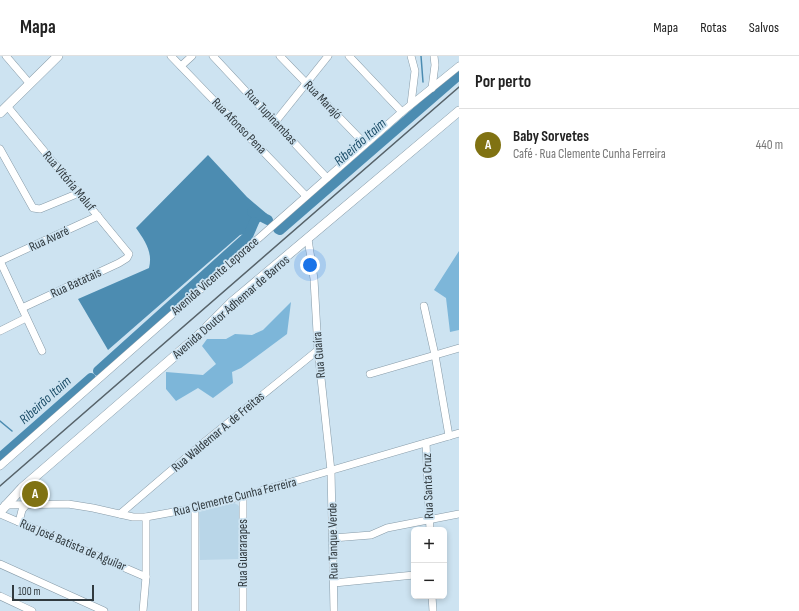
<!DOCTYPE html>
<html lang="pt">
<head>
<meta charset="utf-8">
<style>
  :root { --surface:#fff; --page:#f6f6f6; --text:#222; --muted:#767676; --line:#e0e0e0; --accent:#807212 }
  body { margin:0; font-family:"Sofia Sans Condensed",sans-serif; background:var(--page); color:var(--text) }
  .controls { position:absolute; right:12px; bottom:12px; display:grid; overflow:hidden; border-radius:6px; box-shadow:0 2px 6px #0003 }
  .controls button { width:36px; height:36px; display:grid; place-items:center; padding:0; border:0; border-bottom:1px solid var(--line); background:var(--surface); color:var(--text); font:20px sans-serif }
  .scale { position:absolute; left:12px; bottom:10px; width:82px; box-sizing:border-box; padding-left:4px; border:2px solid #313a3f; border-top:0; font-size:11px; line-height:14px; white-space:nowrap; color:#313a3f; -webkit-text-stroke:3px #cde3f1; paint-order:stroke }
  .you { position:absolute; left:310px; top:209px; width:14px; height:14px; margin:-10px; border:3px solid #fff; border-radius:50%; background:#1a73e8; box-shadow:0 0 0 6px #1a73e833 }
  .badge { display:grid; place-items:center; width:26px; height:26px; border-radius:50%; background:var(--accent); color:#fff; font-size:13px; font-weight:700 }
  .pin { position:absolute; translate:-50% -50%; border:2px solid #fff; box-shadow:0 1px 4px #0006 }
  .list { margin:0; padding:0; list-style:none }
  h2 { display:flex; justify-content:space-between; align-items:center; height:52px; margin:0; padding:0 16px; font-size:17px }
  h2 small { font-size:13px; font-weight:400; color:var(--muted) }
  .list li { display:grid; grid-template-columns:26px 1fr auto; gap:12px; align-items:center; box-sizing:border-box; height:72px; padding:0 16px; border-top:1px solid var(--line) }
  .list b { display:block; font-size:15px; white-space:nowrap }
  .list p { margin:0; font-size:13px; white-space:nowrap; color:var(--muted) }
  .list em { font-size:13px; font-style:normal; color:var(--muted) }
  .map { position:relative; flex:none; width:459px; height:555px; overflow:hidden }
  header { display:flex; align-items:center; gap:24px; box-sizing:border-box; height:56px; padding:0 20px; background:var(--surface); border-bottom:1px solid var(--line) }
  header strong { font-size:19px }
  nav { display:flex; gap:22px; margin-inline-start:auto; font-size:14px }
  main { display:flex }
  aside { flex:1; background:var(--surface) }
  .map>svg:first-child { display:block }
</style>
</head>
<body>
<header>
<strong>Mapa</strong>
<nav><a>Mapa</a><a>Rotas</a><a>Salvos</a></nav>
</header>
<main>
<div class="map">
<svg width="459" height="555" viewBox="0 0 459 555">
  <rect width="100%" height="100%" fill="#cde3f1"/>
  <path fill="#b9d6e8" d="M 234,447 L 238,449 L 240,452 L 239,503 L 200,504 L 199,456 Z"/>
  <g fill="#7db6d9">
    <path d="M 459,195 L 459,274 L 450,276 L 446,242 L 434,234 Z"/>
    <path d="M 291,246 L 287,278 L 241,312 L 232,316 L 233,327 L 213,342 L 198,332 L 176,345 L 166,333 L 166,316 L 203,319 L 216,308 L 202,290 L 207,283 L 226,283 L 235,278 L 252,279 L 263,274 Z"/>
  </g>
  <path fill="#4c8cb1" d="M 208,99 L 247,141 L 267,158 L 250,177 L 240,179 L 108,294 L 78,243 L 149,212 C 153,196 145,185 136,172 Z"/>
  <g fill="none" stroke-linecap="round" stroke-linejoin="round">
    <g stroke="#4c8cb1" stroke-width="1.5">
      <path d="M 421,0 L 423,26"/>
      <path d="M 441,29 L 446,30"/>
      <path d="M 0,365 L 12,375"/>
    </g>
    <g stroke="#4c8cb1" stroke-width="10">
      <path d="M 252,156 L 268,164"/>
      <path d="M 278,173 L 280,174 L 459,19"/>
      <path d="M 98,315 L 248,180 L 254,166"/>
      <path d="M 0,402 L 91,322"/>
    </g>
    <g stroke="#879ba8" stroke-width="8">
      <g id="minor">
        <path d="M 6,0 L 30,28"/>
        <path d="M 171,0 L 306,140"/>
        <path d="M 213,0 L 327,122"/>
        <path d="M 280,0 L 365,88"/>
        <path d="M 349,0 L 402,56"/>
        <path d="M 411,0 L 415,15 L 411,48"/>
        <path d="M 181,10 L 192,0"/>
        <path d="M 432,32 L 435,9 L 434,0"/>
        <path d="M 7,50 L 129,198 L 127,202 L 119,207 L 22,252"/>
        <path d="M 276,65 L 328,0"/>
        <path d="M 0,93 L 33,152 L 40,153 L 79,137"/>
        <path d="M 308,183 L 314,223 L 318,294 L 331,415 L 334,555"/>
        <path d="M 0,205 L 98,160"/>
        <path d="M 0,205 L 42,295"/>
        <path d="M 424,250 L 435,299 L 449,380"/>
        <path d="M 0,275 L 26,262"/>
        <path d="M 370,318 L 459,292"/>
        <path d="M 426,387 L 430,474"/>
        <path d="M 0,410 L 402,56 L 459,10"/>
        <path d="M 5,449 L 68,448 L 93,452 L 133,461 L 146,461 L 195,452 L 243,440 L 459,377"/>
        <path d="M 195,452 L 195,555"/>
        <path d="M 0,458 L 146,521"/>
        <path d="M 120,458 L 202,388 L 318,294"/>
        <path d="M 19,466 L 22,454 L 26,449"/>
        <path d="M 333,482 L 371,479 L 387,472 L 459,458"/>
        <path d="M 0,508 L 104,555"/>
        <path d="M 334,527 L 414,519"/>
        <path d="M 0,540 L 32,555"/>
        <path d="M 432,540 L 433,555"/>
        <path d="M 143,555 L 146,521 L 146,461"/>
        <path d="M 243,555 L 243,440"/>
      </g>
    </g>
    <g stroke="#879ba8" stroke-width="10">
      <g id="major">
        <path d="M 0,57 L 58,0"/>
        <path d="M 0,456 L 22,432 L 199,279 L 232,246 L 459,55"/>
      </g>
    </g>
    <use href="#minor" stroke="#fff" stroke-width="7"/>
    <use href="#major" stroke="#fff" stroke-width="9"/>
    <path stroke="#57636a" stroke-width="1.5" d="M 0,430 L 459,31"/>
  </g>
  <g text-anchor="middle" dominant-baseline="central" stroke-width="3.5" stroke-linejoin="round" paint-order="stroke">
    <g font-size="13" fill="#313a3f" stroke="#cde3f1">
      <text transform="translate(323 44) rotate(46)">Rua Marajó</text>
      <text transform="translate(271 61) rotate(47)">Rua Tupinambas</text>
      <text transform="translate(239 70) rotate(46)">Rua Afonso Pena</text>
      <text transform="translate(69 125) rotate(50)">Rua Vitória Maluf</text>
      <text transform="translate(49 183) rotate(-25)">Rua Avaré</text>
      <text transform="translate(215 220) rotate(-41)">Avenida Vicente Leporace</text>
      <text transform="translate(76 227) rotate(-25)">Rua Batatais</text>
      <text transform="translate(231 251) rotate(-41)">Avenida Doutor Adhemar de Barros</text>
      <text transform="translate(319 299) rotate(-95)">Rua Guaíra</text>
      <text transform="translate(218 376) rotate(-40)">Rua Waldemar A. de Freitas</text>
      <text transform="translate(428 430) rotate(-92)">Rua Santa Cruz</text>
      <text transform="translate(235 441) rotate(-14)">Rua Clemente Cunha Ferreira</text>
      <text transform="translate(333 485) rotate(-91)">Rua Tanque Verde</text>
      <text transform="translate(73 489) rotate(23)">Rua José Batista de Aguilar</text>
      <text transform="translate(243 497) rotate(-90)">Rua Guararapes</text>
    </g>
    <g font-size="14" font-style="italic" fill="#1b4d68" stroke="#cde3f1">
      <text transform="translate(360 86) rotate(-41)">Ribeirão Itaim</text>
      <text transform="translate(45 344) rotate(-42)">Ribeirão Itaim</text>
    </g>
  </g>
</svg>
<div class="controls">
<button>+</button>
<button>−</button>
</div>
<div class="scale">100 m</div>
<div class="you"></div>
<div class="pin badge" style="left:35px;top:438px">A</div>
</div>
<aside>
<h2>Por perto<small></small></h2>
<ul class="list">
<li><span class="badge">A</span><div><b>Baby Sorvetes</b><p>Café · Rua Clemente Cunha Ferreira</p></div><em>440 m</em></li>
</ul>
</aside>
</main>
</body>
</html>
